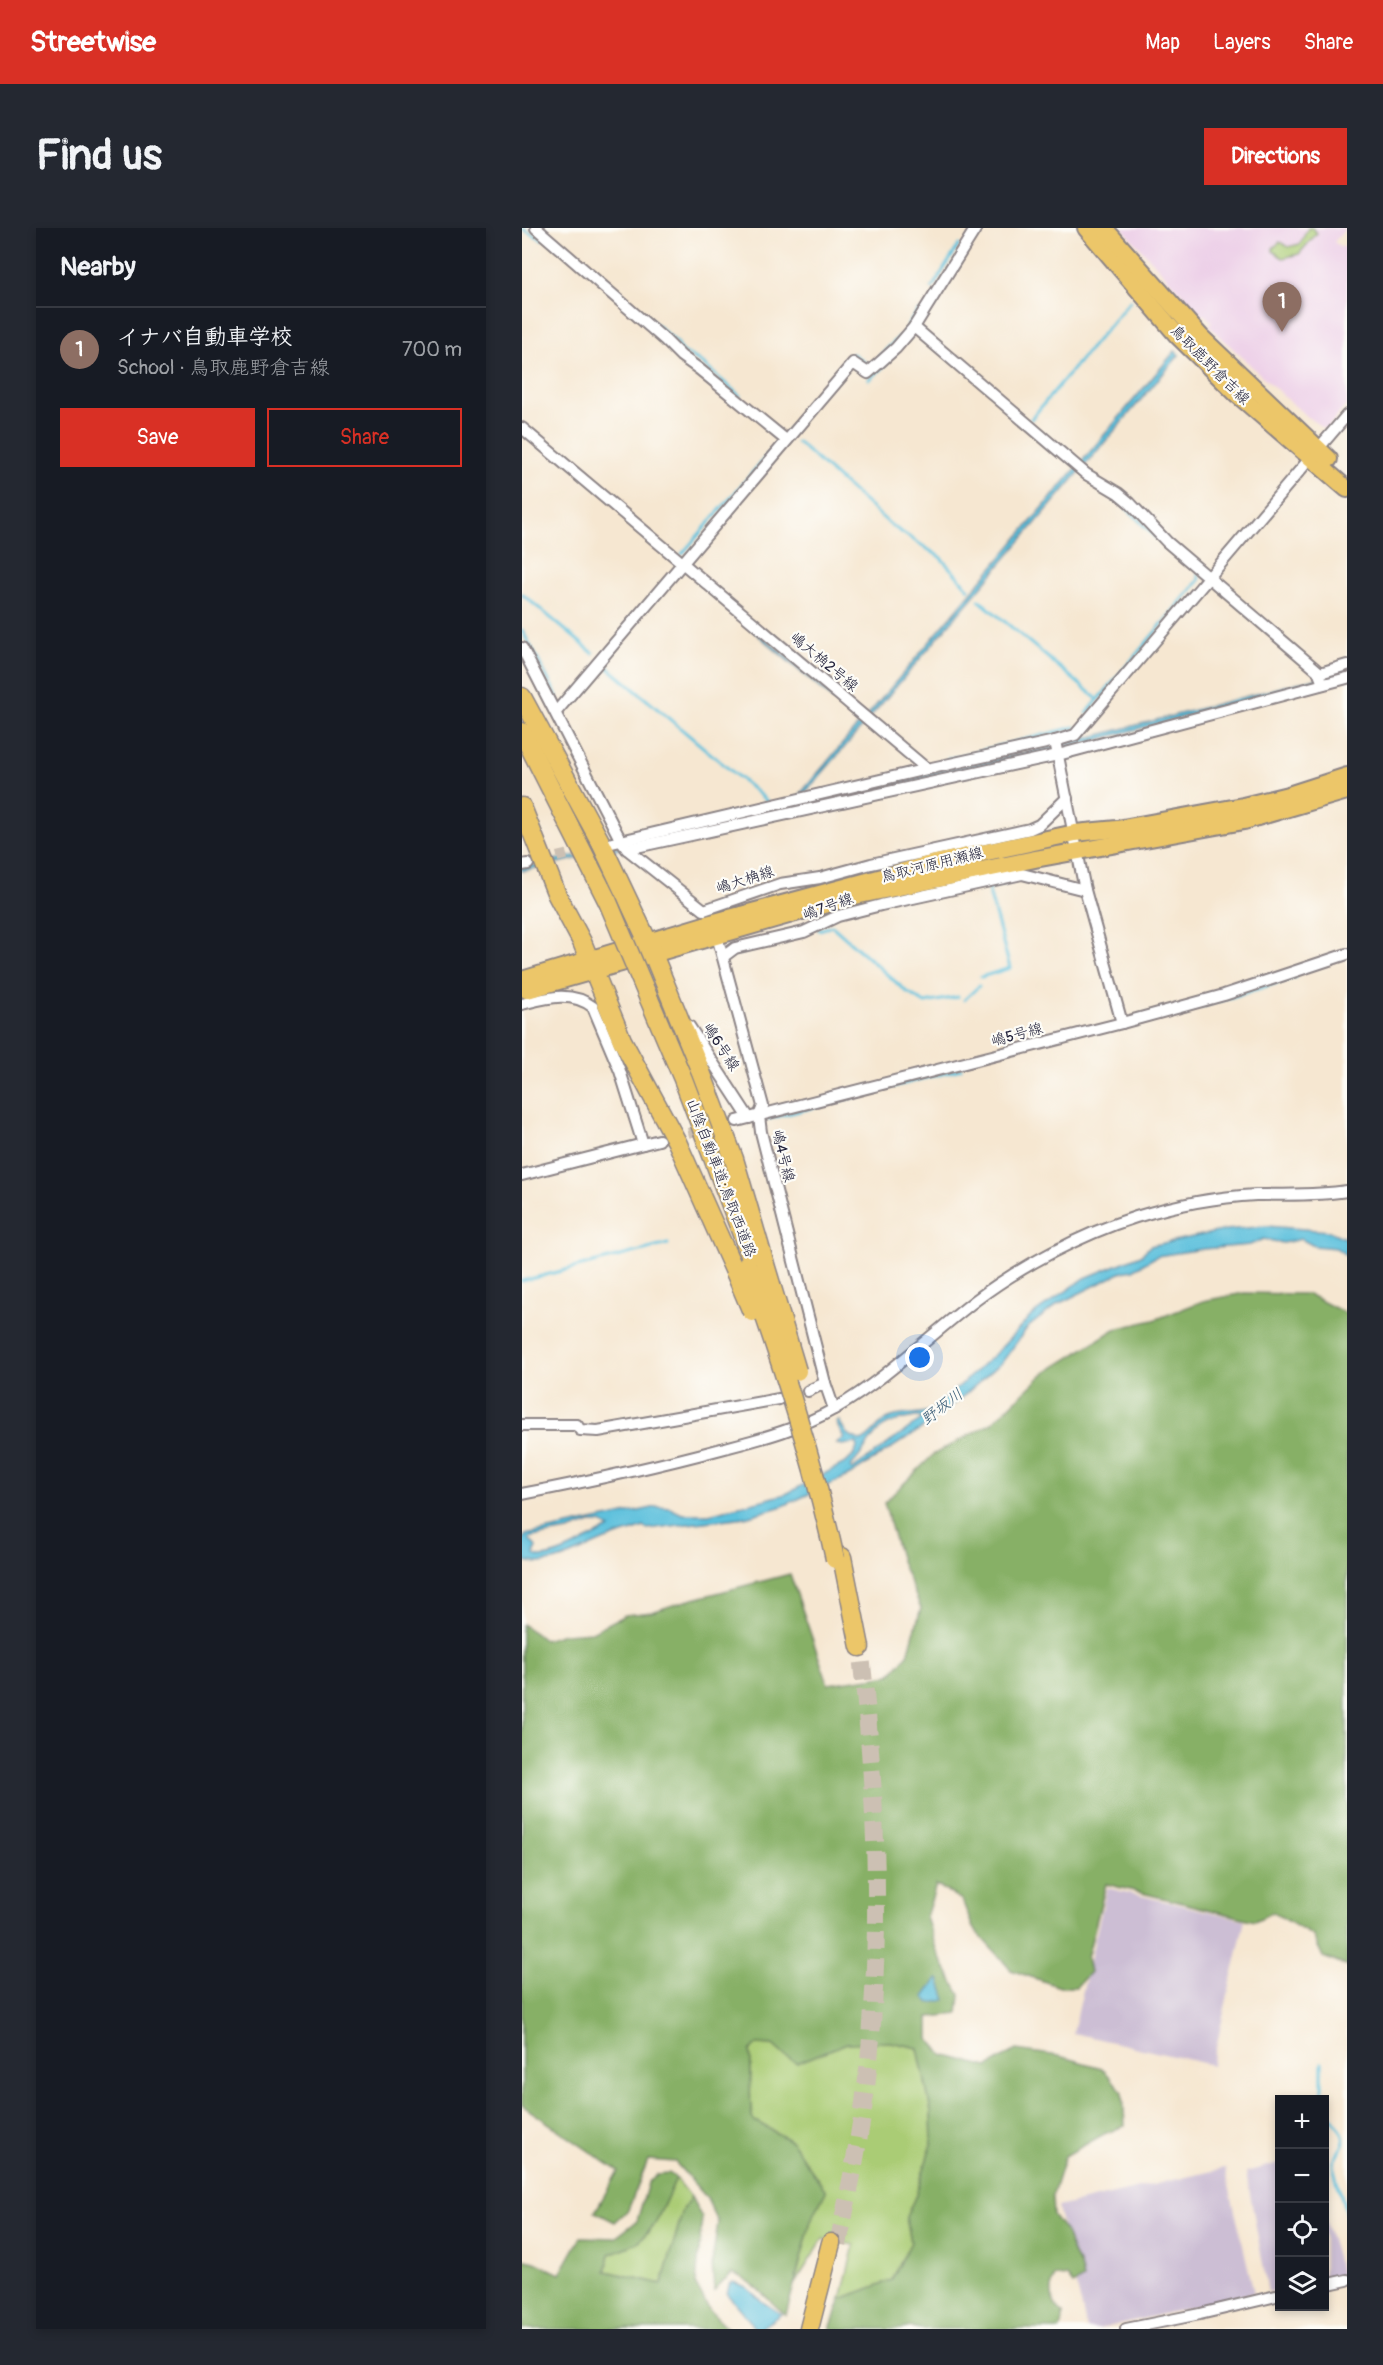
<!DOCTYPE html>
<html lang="en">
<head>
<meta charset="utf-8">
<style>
  :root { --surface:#171b24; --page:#242831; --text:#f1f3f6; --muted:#9ea1a6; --line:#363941; --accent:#d93025 }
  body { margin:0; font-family:Pangolin,"Klee One",sans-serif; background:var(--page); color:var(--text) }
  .controls { position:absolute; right:18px; bottom:18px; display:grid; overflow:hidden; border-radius:0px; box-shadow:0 3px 9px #0003 }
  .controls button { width:54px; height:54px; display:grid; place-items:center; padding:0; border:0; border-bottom:2px solid var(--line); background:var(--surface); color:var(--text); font:30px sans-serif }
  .you { position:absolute; left:398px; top:1130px; width:21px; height:21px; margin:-15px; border:4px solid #fff; border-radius:50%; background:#1a73e8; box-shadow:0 0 0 9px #1a73e833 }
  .badge { display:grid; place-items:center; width:39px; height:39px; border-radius:50%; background:var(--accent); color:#fff; font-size:20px; font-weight:700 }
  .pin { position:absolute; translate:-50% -50px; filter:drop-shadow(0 2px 3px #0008) }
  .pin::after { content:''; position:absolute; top:32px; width:21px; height:18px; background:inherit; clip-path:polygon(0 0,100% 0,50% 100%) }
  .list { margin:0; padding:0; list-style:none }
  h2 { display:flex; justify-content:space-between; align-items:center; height:78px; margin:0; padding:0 24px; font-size:26px }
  h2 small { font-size:20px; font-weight:400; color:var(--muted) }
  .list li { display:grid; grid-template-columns:39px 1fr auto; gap:18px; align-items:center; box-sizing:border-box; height:84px; padding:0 24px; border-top:2px solid var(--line) }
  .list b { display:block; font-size:22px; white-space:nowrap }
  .list p { margin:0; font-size:20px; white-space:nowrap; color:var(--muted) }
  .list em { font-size:20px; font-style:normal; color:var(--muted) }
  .actions { display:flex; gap:12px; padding:18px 24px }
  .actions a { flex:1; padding:14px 0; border:2px solid var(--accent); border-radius:0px; text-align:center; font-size:21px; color:var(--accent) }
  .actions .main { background:var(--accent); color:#fff }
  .icon { flex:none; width:33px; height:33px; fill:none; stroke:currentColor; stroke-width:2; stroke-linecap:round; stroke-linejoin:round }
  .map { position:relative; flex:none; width:825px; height:2101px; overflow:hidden; border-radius:0px }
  header { display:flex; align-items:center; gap:36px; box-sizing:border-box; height:84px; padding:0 30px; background:var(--accent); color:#fff }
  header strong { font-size:28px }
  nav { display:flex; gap:33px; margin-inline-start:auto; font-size:21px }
  .intro { display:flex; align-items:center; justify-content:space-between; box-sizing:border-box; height:144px; padding:0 36px }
  h1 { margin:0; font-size:42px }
  .button { padding:15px 27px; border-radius:0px; background:var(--accent); color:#fff; font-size:21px; font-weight:700 }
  main { display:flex; gap:36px; padding:0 36px }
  aside { flex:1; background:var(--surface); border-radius:0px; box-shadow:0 3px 9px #0003 }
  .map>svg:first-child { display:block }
</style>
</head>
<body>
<header>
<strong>Streetwise</strong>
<nav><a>Map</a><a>Layers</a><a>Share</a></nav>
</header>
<div class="intro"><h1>Find us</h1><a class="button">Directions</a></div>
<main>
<aside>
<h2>Nearby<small></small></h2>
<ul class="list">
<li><span class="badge" style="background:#8d6e63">1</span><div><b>イナバ自動車学校</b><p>School · 鳥取鹿野倉吉線</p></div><em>700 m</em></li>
</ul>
<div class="actions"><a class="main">Save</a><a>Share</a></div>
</aside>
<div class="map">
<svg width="825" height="2101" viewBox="0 0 825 2101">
  <rect width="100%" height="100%" fill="#fdfcf7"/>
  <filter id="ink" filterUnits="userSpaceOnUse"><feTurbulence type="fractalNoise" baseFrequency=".0167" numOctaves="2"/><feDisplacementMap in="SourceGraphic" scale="12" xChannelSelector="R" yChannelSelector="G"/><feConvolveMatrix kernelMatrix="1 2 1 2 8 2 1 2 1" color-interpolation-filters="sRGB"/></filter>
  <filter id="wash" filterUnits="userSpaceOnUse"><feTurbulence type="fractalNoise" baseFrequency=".008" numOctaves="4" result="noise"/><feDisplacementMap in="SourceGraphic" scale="24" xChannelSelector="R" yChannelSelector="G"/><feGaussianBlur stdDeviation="1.35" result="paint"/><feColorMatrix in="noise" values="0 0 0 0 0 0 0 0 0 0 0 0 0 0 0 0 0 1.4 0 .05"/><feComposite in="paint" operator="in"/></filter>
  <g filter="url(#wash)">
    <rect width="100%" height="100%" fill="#f6e7d1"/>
    <path fill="#edd0e8" d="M 600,0 L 824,0 L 812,14 L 819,19 L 825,19 L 825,176 L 804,202 L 783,187 L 746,154 L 702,112 L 687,97 L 690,94 L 682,86 L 680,88 Z"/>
    <g fill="#ccbed4">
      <path d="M 585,1660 L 723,1692 L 690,1837 L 551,1805 Z"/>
      <path d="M 757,1935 L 757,2062 L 746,2064 L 724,1944 Z"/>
      <path d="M 703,1940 L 732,2065 L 576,2101 L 565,2101 L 536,1979 Z"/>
      <path d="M 802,1987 L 819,2047 L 803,2051 L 802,2051 Z"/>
    </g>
    <g fill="#aacc74" stroke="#667758" stroke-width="1.5">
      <path d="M 786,0 L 790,0 L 795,5 L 777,26 L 761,30 L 751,23 L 751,20 L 758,14 L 766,19 L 778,16 Z"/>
      <path d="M 345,1813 L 369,1814 L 396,1820 L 409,1883 L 410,1915 L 394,1967 L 384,1989 L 389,2014 L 370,2052 L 319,2071 L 332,2017 L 301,2011 L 272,2057 L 289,1993 L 304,1963 L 269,1913 L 231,1892 C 225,1869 231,1847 228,1823 L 235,1816 L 251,1817 L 262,1827 L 275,1835 L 325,1815 Z"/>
      <path d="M 154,1950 L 169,1969 L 161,1982 L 140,2056 L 84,2043 L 88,2026 L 115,2015 L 133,1996 Z"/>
    </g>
    <g fill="#87b066" stroke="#546950" stroke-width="1.5">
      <path d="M 722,1065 L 786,1066 L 825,1086 L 825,1738 L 801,1729 L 791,1708 L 751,1684 L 733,1693 L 584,1656 L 565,1730 L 568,1744 L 554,1759 L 538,1759 L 489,1742 L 451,1700 L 440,1672 L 414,1657 L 404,1689 L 415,1724 L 438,1767 L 436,1786 L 407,1789 L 407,1811 L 421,1827 L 466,1839 L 494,1822 L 537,1828 L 580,1840 L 601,1864 L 603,1898 L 582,1906 L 543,1928 L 530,1969 L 531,1987 L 544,2004 L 552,2027 L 558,2037 L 561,2051 L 551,2057 L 545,2049 L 533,2048 C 527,2062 529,2077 542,2086 L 538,2101 L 399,2101 L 389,2099 L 380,2101 L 308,2101 L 319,2071 L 370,2052 L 389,2014 L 384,1989 L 394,1967 L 410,1915 L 409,1883 L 396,1820 L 369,1814 L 325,1815 L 275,1835 L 262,1827 L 251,1817 L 235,1816 L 228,1823 C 231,1847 225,1869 231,1892 L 269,1913 L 304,1963 L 289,1993 L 264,2087 C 245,2072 233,2054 210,2045 L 192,2063 L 190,2035 L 196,1994 L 184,1969 L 153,1934 L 126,1932 L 106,1982 L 93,1994 L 73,1984 L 96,1943 L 0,1877 L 0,1396 L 22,1412 L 42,1406 L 70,1404 L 103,1387 L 130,1384 L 160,1374 L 268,1346 L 306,1456 L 368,1447 L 386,1427 L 399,1380 L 380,1336 L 362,1275 L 412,1226 L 470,1195 L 521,1146 L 593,1101 L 632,1092 L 681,1073 Z"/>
      <path d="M 147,1945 L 154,1950 L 133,1996 L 115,2015 L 88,2026 L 84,2043 L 140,2056 L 161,1982 L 169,1969 L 180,1990 L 174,2057 L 188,2083 L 206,2101 L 0,2101 L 0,2031 L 13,2034 L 38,2046 L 59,2009 L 93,2010 L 115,1993 L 126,1955 L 135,1946 Z"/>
    </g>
    <g fill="#5ec1dd" stroke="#40728c" stroke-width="1.5" fill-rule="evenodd">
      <path d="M 653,123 L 657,127 L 309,535 L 283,565 L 279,565 L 338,495 L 229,401 L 230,399 L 340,494 Z"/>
      <path d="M 825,442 L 825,446 L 540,521 L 0,643 L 0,639 L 97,618 L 400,546 L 539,517 Z"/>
      <path d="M 744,998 L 807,1003 L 825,1011 L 825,1028 L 814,1020 L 792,1018 L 779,1011 L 761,1015 L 741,1011 L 728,1017 L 681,1021 L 635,1028 L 611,1042 L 600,1044 L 536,1076 L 505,1100 L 481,1133 L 438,1171 L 402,1199 L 328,1247 L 261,1278 L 223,1289 L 125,1301 L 122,1299 C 110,1304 98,1306 86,1311 C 61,1320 28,1343 0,1332 L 0,1312 L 4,1307 L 135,1279 L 148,1280 L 160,1286 L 187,1286 L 264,1266 L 325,1234 C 331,1228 336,1223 335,1215 L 319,1217 L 314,1215 L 322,1210 L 314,1194 L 317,1193 L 325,1206 L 339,1213 C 350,1209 355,1197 365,1191 C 380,1183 398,1189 412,1181 L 475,1124 L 510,1087 L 563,1050 L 619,1027 L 628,1018 L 704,1002 ZM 394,1189 L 401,1190 L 330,1242 L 328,1239 C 356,1210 347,1195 394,1189 ZM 69,1295 L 79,1295 L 88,1300 C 73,1307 25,1337 12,1327 L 14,1319 L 7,1311 L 10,1309 L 46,1303 Z"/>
      <path d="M 415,1751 L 417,1751 L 424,1772 L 408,1775 L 402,1769 Z"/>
      <path d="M 211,2054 L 224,2059 L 242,2075 L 259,2086 L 237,2101 L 232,2101 L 227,2092 L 205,2066 L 207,2057 Z"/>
    </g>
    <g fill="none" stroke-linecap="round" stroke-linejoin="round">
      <g stroke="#5ec1dd" stroke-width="3">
        <path d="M 0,1 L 20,11"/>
        <path d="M 83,53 L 155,115 L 158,122 L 176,132 L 218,168"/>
        <path d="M 410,60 L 437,17"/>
        <path d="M 386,96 L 396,83"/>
        <path d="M 358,128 L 377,109"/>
        <path d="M 347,151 L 363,137"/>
        <path d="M 509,191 L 608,73"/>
        <path d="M 264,205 L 331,126 L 347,138 L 349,136"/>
        <path d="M 275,214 L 370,298 L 418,329 L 447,361"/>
        <path d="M 585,264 L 599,274 L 633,309"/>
        <path d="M 160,326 L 255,216"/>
        <path d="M 0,366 L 71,425"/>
        <path d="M 457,372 L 574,470"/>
        <path d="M 0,402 L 35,468"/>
        <path d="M 81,435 L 245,573"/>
        <path d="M 565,485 L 677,352 L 676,346"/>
        <path d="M 426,531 L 553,499"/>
        <path d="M 297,702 L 310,698 L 385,764 L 403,775 L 436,769"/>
        <path d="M 213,726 L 230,721"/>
        <path d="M 459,749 L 488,740 L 466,660 L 492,653"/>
        <path d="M 442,772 L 457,758"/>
        <path d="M 680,778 L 774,749"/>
        <path d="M 246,891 L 439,841"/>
        <path d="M 0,1053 L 146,1016"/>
        <path d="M 800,1872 L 800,1835"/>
        <path d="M 802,1878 C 807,1890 825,1903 821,1916 C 818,1925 811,1928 811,1938 L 825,1989"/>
      </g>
    </g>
  </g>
  <g filter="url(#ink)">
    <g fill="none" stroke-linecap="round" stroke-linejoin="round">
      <g stroke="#ccc0b3" stroke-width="10" stroke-dasharray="10 5" stroke-linecap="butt">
        <path d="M 6,636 L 84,617"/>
        <path d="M 137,912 L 215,893"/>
      </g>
      <path stroke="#ccc0b3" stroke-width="18" stroke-dasharray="18 9" stroke-linecap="butt" d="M 316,2016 C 329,1955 341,1894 347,1832 C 360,1694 354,1556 338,1419"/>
      <g stroke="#8c8486" stroke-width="14">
        <g id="minor">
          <path d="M 14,0 L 143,112 L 159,128 L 177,141 L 264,212"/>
          <path d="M 392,99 L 564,246 L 596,265 L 608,275 L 645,314 L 796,443 L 801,456"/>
          <path d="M 0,200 L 405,541 L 533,513 L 563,662 L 600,795 L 215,893"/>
          <path d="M 0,420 L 99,613 L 105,621 L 182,682 L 258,656 L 298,650 L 349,636 L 508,601 L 517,597 L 545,570"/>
          <path d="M 798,445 L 825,437"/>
          <path d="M 34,484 L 331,135 L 346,145 L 374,120 L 392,99 L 454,0"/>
          <path d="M 533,513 L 553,507 L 825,187"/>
          <path d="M 90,615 L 405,541"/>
          <path d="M 105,621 L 536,527 L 825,450"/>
          <path d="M 0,637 L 6,636"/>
          <path d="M 195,708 L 241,878 L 237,888 L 239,904 L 303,1155 L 312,1181"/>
          <path d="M 201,729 L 213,720 L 282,704 L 316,688 L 359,677 L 500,646 L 563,662"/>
          <path d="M 0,776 C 24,770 49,762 71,779 L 98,843 L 121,916"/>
          <path d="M 600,795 L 702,767 L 825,726"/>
          <path d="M 167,798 L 227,890"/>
          <path d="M 0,947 L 137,912"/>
          <path d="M 286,1163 L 303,1155"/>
          <path d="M 0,1197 L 55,1197 L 58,1202 L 76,1203 L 257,1171"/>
          <path d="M 0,1266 C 68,1253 136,1238 203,1220 C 242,1210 279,1200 314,1180 C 365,1150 407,1108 454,1072 C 499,1038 560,1006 614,989 C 653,977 694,969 734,967 C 765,966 795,968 825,963"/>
          <path d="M 802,2057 L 825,2052"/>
          <path d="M 604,2101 L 678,2086 L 758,2067"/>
        </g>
      </g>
      <g stroke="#8c8486" stroke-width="20">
        <g id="primary">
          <path d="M 564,0 L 655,107 L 716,167 L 825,261"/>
          <path d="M 582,0 L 679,109 L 807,231"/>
          <path d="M 0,752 L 189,695 L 409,636 L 553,605 L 595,601 L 721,578 L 766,567 L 825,548"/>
          <path d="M 5,762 L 333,668 L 513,631 L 722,593 L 825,563"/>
        </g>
      </g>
      <g stroke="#8c8486" stroke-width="21">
        <g id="motorway">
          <path d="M 0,469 L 78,613 L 126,714 L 179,844 L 212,931 L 242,1033"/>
          <path d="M 0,504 L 86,674"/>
          <path d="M 0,579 L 35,667 L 60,714 L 100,812 L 155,914 L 213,1044"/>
          <path d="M 127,771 L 161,851 L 231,1035"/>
          <path d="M 320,1329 L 338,1419"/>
          <path d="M 287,2101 L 309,2015"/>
        </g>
      </g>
      <use href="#minor" stroke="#fff" stroke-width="10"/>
      <use href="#primary" stroke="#ecc669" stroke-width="16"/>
      <use href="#motorway" stroke="#ecc669" stroke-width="18"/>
      <g stroke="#8c8486" stroke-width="21" stroke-linecap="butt">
        <g id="motorway-bridge">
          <path d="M 86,674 L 127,771"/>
          <path d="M 242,1033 L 275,1143"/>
          <path d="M 225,1037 C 259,1133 291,1230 313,1331"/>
          <path d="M 213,1044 L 230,1084"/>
        </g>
      </g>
      <use href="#motorway-bridge" stroke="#ecc669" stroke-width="18"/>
    </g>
  </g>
  <g text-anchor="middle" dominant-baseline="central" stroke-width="4.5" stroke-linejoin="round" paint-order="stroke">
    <g font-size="15" fill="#22223b" stroke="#fdfcf7">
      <text transform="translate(688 137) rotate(45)">鳥取鹿野倉吉線</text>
      <text transform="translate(302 434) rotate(40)">嶋大桷2号線</text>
      <text transform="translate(410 637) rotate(-14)">鳥取河原用瀬線</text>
      <text transform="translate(223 652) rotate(-18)">嶋大桷線</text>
      <text transform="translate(306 679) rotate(-20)">嶋7号線</text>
      <text transform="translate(495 807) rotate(-15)">嶋5号線</text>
      <text transform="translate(199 819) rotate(57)">嶋6号線</text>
      <text transform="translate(261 928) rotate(76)">嶋4号線</text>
      <text transform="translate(199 950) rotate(69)">山陰自動車道;鳥取西道路</text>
    </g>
    <g font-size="16" font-style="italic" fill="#375a74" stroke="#fdfcf7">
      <text transform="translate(420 1179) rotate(-38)">野坂川</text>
    </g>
  </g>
</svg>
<div class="controls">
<button>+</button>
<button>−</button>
<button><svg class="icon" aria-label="locate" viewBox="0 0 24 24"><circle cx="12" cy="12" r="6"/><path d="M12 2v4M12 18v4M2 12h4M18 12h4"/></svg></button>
<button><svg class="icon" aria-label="layers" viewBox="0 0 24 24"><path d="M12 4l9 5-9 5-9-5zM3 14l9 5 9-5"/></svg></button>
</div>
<div class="you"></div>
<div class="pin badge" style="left:760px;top:104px;background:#8d6e63">1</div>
</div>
</main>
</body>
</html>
